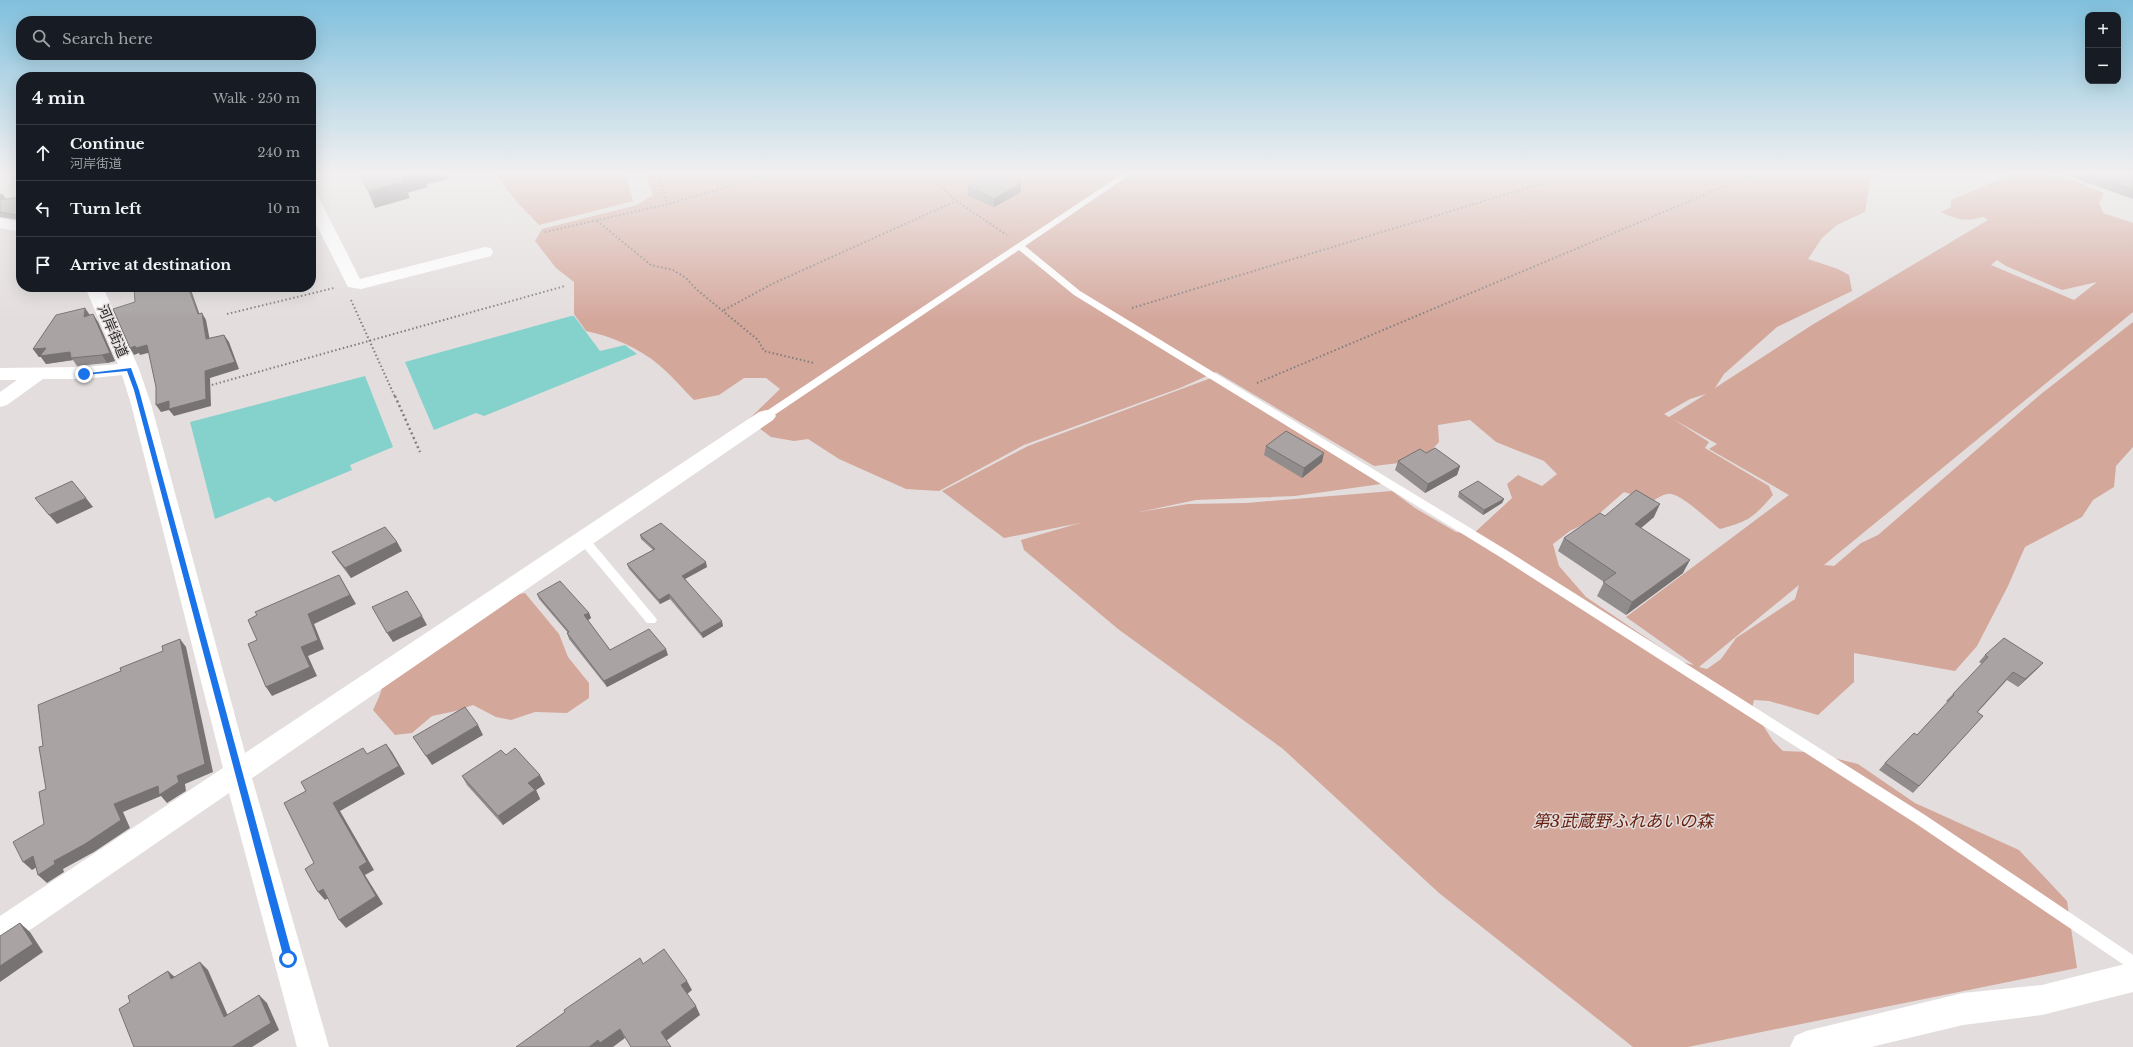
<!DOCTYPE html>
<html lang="en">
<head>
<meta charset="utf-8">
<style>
  :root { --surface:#171b24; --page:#242831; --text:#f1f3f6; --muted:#9ea1a6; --line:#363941 }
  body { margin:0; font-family:"Libre Baskerville","Noto Sans JP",serif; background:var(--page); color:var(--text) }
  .controls { position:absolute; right:12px; top:12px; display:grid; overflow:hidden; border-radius:8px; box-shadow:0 4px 16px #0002 }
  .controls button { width:36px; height:36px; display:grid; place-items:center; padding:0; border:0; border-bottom:1px solid var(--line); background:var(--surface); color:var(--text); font:20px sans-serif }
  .stop { position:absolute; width:12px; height:12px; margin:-9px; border:3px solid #1a73e8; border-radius:50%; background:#fff }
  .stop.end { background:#1a73e8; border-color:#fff; box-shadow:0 1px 4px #0008 }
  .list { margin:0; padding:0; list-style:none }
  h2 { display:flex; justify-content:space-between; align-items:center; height:52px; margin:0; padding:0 16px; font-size:17px }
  h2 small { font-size:13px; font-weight:400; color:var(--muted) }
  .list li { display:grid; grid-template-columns:26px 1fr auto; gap:12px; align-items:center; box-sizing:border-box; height:56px; padding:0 16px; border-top:1px solid var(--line) }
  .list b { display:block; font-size:15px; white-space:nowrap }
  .list p { margin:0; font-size:13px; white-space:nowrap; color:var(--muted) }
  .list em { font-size:13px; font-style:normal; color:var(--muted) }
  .icon { flex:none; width:22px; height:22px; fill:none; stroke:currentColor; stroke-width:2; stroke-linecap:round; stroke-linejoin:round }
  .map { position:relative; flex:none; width:2133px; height:1047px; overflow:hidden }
  .search { position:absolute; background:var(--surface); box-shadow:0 4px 16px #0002; left:16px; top:16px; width:300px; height:44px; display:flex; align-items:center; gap:10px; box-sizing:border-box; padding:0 14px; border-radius:16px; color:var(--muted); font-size:15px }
  .panel { position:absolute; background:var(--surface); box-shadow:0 4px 16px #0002; left:16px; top:72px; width:300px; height:220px; border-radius:16px }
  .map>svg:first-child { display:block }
</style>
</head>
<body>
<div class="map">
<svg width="2133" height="1047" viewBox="0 0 2133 1047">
  <rect width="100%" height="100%" fill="#e3dedd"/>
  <g fill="#d4a79b" fill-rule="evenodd">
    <path d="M 496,174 L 626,174 L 633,201 L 539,225 L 517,202 Z"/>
    <path d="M 646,174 L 1879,174 L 1870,182 L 1865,212 L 1837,225 L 1822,238 L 1808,259 L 1838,269 L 1849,275 L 1852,291 L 1777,327 L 1724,374 L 1715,388 L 1812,325 L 1988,220 L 1984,217 C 1965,221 1959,221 1941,212 L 1951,207 L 1951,200 L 2013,174 L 2054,176 L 2072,180 L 2104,193 L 2099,203 L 2103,213 L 2133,223 L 2133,312 L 1824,565 L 1834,566 L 1861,543 L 1878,535 L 2041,394 L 2133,322 L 2133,447 L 2116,466 L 2114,487 L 2093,500 L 2082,517 L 2025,547 L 2008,586 L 1977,646 L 1955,671 L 1854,653 L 1854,682 L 1818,715 L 1769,701 L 1754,700 L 1752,708 L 1773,741 L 1783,751 L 1809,752 L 1858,764 L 1915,803 L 2019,850 L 2067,901 L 2077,968 L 1688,1047 L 1633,1047 L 1439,893 L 1283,749 L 1118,629 L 1024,550 L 1021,540 L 1080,523 L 1004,538 L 942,491 L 1028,446 L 1211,378 L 1381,484 L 1295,496 L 1196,500 L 1139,512 L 1188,504 L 1246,503 L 1392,491 L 1415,508 L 1456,532 L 1473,534 L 1512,498 L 1507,484 L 1518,475 L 1542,486 L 1557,474 L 1544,461 L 1496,442 L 1470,420 L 1438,425 L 1439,442 L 1428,454 L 1399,463 L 1374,466 L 1216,372 L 1180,388 L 1024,445 L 939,491 L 906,489 L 839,459 L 808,439 L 794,441 L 771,437 L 748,420 L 780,389 L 766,378 L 744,378 L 719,395 L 694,400 C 682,388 671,375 659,365 C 639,348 611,336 586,331 L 574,314 L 574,282 L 556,268 L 535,241 L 542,229 L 637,205 L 653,195 ZM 1997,260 L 2006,266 L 2062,290 L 2097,282 L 2074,300 L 1991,265 ZM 1706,394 L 1669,417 L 1664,414 L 1690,399 ZM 1673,419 L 1717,444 L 1709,449 L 1789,495 L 1626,617 L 1694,665 L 1682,662 L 1586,597 L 1559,566 L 1553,544 L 1570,531 L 1592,520 L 1624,492 L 1653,501 C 1658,498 1665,493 1671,494 C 1684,496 1709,521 1720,529 C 1749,521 1753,518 1773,495 L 1769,486 L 1705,448 L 1709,442 ZM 1799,585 L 1795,599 L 1736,638 L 1721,659 L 1707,669 L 1699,667 Z"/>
    <path d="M 525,593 L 559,634 L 568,657 L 589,683 L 589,698 L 567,713 L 535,712 L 511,720 L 496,717 L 473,705 L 456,711 L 432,716 L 412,733 L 395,735 L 373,710 L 379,697 L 384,682 L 511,596 Z"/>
  </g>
  <g fill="#85d2cc">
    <path d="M 571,316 L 574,316 L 600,351 L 625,345 L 637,354 L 484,416 L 476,413 L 434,430 L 405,362 Z"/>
    <path d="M 365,376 L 393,447 L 350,465 L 352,470 L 275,502 L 269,497 L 215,519 L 190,422 Z"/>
  </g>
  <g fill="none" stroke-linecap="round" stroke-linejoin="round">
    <g stroke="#807d7c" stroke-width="2" stroke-dasharray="1.5 2.5" stroke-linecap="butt">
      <path d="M 657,174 L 668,204"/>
      <path d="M 927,174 L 956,201 L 1007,235"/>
      <path d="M 597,221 L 651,265 L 673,270 L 686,278 L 696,289 L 758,340 L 764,351 L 814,363"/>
      <path d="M 545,232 L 668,204 L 772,174"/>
      <path d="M 351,300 L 395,397"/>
      <path d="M 1132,308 L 1573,174"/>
      <path d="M 724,310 L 772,284 L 956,201"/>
      <path d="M 227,314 L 334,288"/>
      <path d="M 1257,383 L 1754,174"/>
      <path d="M 208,386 L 565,286"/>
    </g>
    <path stroke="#807d7c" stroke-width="2.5" stroke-dasharray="2 3" stroke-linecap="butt" d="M 395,396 L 420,452"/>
    <g fill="#fff" fill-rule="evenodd">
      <path d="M 1122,174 L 1131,174 L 1025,246 L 1080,291 L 1508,551 L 1925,815 L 2133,955 L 2133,971 L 1915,823 L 1500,557 L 1074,295 L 1019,250 L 770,418 L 762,418 L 761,416 L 762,414 Z"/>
      <path d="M 583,535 L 587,536 L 655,617 L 657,620 L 655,623 L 647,623 L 579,542 L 577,539 Z"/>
    </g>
    <g fill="#fff" fill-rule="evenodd">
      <path d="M 311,193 L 317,195 L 319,198 L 360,279 L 485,247 L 491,248 L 493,252 L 491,256 L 361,289 L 348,287 L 311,214 Z"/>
      <path d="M 0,218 L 21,222 L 21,232 L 0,228 Z"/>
      <path d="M 85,287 L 103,287 L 139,369 L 151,404 L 245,753 L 759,412 L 766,410 L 773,412 L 776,416 L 773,420 L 252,778 L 329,1047 L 297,1047 L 229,793 L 11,943 L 0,947 L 0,916 L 223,768 L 131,404 L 122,375 L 84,379 L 43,379 L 7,405 L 0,407 L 0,392 L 17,380 L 0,380 L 0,368 L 84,367 L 118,364 Z"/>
      <path d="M 2133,962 L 2133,992 L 2042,1015 L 1963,1025 L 1871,1047 L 1790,1047 L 1795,1036 L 1806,1031 L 1963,993 L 2042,985 Z"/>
    </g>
  </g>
  <g fill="#918d8c">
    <path d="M 2063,174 L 2133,174 L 2133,199 Z"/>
    <path d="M 1021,183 L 1021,192 L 994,207 L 968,196 L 968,187 Z"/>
    <path d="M 0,193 L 6,199 L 21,197 L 21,221 L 20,220 L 0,217 Z"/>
    <path d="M 85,308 L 90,315 L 98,322 L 115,361 L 107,363 L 77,366 L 73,360 L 46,364 L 41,357 L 39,357 L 33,349 Z"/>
    <path d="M 1266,446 L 1322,462 L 1302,478 L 1264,455 Z"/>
    <path d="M 1426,453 L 1460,466 L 1457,475 L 1425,493 L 1395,470 L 1398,461 Z"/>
    <path d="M 1459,492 L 1504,499 L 1502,503 L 1483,515 L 1458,497 Z"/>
    <path d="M 1605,516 L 1654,517 L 1641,528 L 1683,573 L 1626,615 L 1597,596 L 1604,582 L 1558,551 L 1564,538 Z"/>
    <path d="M 640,535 L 707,567 L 685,579 L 723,626 L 703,638 L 670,599 L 660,604 L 629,569 L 627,564 L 653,550 L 641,539 Z"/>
    <path d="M 397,542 L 402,551 L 351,578 L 338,561 L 332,552 Z"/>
    <path d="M 537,594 L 589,613 L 591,618 L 588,620 L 610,650 L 668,655 L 607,687 L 569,639 L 567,633 L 568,633 L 539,599 Z"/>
    <path d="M 1985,655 L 2043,663 L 2036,670 L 2018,687 L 2007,680 L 1977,713 L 1983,716 L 1913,793 L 1879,770 L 1885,763 L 1917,735 L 1948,702 L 1946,701 L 1953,694 L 1982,664 L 1979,662 Z"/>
    <path d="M 506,755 L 545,784 L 536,790 L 540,799 L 503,825 L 467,785 L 462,776 Z"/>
  </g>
  <g fill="#767372">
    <path d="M 412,174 L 447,174 L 449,179 L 427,184 L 428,187 L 407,193 L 401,177 Z"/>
    <path d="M 403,182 L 410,198 L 375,208 L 368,191 Z"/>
    <path d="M 1021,183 L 1021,192 L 994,207 L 994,199 Z"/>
    <path d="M 2,193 L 6,199 L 0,206 L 0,195 Z"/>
    <path d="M 188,287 L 190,287 L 202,321 L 198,314 Z"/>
    <path d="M 85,308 L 90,316 L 84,317 Z"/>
    <path d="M 202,313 L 206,320 L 211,346 L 206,339 Z"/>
    <path d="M 93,314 L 98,322 L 115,361 L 107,363 L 102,355 Z"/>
    <path d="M 224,335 L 229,342 L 239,369 L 210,378 L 211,406 L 174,416 L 169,410 L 161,412 L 156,405 L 205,371 Z"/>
    <path d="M 147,345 L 152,352 L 140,355 L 139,353 L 134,355 L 130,348 L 135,346 Z"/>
    <path d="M 46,348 L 70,352 L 71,358 L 73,360 L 46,364 L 41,357 L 39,357 L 33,349 Z"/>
    <path d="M 1324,453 L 1322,462 L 1302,478 L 1304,468 Z"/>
    <path d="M 1460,466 L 1457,475 L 1425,493 L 1428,484 Z"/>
    <path d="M 86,498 L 93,507 L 57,524 L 49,515 Z"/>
    <path d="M 1504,499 L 1502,503 L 1483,515 L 1484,510 Z"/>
    <path d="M 1660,504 L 1654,517 L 1629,538 L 1635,524 Z"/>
    <path d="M 397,542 L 402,551 L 351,578 L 345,568 Z"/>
    <path d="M 1690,560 L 1683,573 L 1626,615 L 1632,602 Z"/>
    <path d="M 706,562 L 707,567 L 683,580 L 682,576 Z"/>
    <path d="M 339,575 L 356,604 L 314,624 L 324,649 L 308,656 L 317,676 L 272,696 L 266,687 L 301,647 L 308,614 Z"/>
    <path d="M 669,594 L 670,599 L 660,604 L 659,600 Z"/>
    <path d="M 589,613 L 591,618 L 587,621 L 584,615 Z"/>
    <path d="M 422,616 L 427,625 L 393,642 L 387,633 Z"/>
    <path d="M 722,621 L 723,626 L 703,638 L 701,633 Z"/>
    <path d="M 180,639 L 186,647 L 213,772 L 185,784 L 186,791 L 167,803 L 161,796 L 123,812 L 130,828 L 94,852 L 63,869 L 64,872 L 47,883 L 38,875 L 54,861 L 114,804 L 177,776 Z"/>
    <path d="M 666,649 L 668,655 L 607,687 L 604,681 Z"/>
    <path d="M 2043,663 L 2036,670 L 2018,687 L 2025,679 Z"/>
    <path d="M 478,725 L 483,735 L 432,765 L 426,756 Z"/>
    <path d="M 386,744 L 392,752 L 405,774 L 340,811 L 374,870 L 365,875 L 383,904 L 346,928 L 339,920 L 359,867 L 333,803 Z"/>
    <path d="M 540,775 L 545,784 L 536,790 L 540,799 L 503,825 L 498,816 L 528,783 Z"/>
    <path d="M 33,856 L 42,864 L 32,870 L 23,862 Z"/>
    <path d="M 323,889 L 330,897 L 325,900 L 318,892 Z"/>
    <path d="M 20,923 L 30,932 L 43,952 L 0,982 L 0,966 Z"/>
    <path d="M 200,962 L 208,970 L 232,1025 L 224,1017 Z"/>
    <path d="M 168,971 L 177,979 L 171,979 Z"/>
    <path d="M 687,981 L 692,990 L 686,995 L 681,985 Z"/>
    <path d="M 259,995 L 267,1003 L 279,1030 L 252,1047 L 232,1047 Z"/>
    <path d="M 696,1006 L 700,1015 L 666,1041 L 661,1032 Z"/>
    <path d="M 620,1029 L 625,1038 L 613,1047 L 589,1047 L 598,1040 Z"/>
  </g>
  <g fill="#a9a4a3" stroke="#767372">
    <path d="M 360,174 L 412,174 L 401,177 L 403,182 L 368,191 Z"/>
    <path d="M 992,174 L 997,174 L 1021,183 L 994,199 L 968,187 Z"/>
    <path d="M 2089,174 L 2133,174 L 2133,190 Z"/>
    <path d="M 21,197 L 21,217 L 18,218 L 17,215 L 0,212 L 0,200 Z"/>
    <path d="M 134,287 L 188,287 L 198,314 L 202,313 L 206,339 L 224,335 L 235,362 L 205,371 L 206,399 L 169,409 L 169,401 L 156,405 L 156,387 L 147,345 L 136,348 L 135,346 L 130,348 L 113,309 L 135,302 Z"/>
    <path d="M 85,308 L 84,317 L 93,314 L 110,353 L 102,355 L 71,358 L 70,352 L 40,356 L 46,348 L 33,349 L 56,315 Z"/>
    <path d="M 1286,431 L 1324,453 L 1304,468 L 1266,446 Z"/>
    <path d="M 1435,448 L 1460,466 L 1428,484 L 1398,461 L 1420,449 L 1426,453 Z"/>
    <path d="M 72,481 L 86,498 L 49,515 L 35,498 Z"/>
    <path d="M 1478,481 L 1504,499 L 1484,510 L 1459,492 Z"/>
    <path d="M 1636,490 L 1660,504 L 1635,524 L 1690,560 L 1632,602 L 1603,582 L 1616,573 L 1564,538 L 1600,513 L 1605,516 Z"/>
    <path d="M 661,523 L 706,562 L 682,576 L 722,621 L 701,633 L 669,594 L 659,600 L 627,564 L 655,549 L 640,535 Z"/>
    <path d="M 385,527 L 397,542 L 345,568 L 332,552 Z"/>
    <path d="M 339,575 L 350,595 L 308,614 L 318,640 L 301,647 L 310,667 L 266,687 L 248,644 L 257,640 L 248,620 L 257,615 L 255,612 Z"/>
    <path d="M 560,581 L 589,613 L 584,615 L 610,650 L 649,629 L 666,649 L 604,681 L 567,633 L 569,632 L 537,594 Z"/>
    <path d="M 407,591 L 422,616 L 387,633 L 372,607 Z"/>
    <path d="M 2004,638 L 2043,663 L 2025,679 L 2013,672 L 1977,712 L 1983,716 L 1919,786 L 1885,763 L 1914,733 L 1917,735 L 1954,695 L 1953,694 L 1988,657 L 1985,655 Z"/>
    <path d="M 180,639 L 205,764 L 177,776 L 179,782 L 159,795 L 158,786 L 114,804 L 121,820 L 85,844 L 54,861 L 55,864 L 38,875 L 33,856 L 23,862 L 13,842 L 44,824 L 39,792 L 46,789 L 39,747 L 43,746 L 38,705 L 121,671 L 120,668 L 163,651 L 162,646 Z"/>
    <path d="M 465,707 L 478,725 L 426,756 L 413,737 Z"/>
    <path d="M 386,744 L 399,766 L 333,803 L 367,862 L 359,867 L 376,896 L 339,920 L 323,889 L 318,892 L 305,869 L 314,863 L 284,803 L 306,791 L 301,782 L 363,748 L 367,754 Z"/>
    <path d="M 515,748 L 540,775 L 528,783 L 535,790 L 498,816 L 462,776 L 501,750 L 506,755 Z"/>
    <path d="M 20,923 L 33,944 L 0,966 L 0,936 Z"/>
    <path d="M 664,949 L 687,981 L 681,985 L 696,1006 L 661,1032 L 671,1047 L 631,1047 L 620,1029 L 600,1043 L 598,1040 L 589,1047 L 516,1047 L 565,1012 L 564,1010 L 640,958 L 643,964 Z"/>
    <path d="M 200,962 L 224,1017 L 259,995 L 271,1023 L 232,1047 L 134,1047 L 119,1009 L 130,1002 L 128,996 L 168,971 L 171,979 Z"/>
  </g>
  <linearGradient id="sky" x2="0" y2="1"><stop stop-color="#80c0dd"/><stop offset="0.54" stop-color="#f2f0f0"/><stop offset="1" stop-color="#f2f0f0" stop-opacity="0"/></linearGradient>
  <rect width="2133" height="320" fill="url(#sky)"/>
  <path fill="#1a73e8" d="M 131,368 L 139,390 L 293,959 L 288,964 L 284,959 L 134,390 L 127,371 L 84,375 L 81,374 Z"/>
  <g text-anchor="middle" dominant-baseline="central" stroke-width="3" stroke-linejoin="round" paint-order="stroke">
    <g font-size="14" fill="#2b2928" stroke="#e3dedd">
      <text transform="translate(113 331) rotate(67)">河岸街道</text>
    </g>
    <g font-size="17" font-style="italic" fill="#671f0e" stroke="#e3dedd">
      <text x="1623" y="821">第3武蔵野ふれあいの森</text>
    </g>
  </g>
</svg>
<div class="controls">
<button>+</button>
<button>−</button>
</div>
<div class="stop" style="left:288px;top:959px"></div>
<div class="stop end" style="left:84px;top:374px"></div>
<div class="search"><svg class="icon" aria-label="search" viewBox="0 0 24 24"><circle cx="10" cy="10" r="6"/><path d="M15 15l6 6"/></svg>Search here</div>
<section class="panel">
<h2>4 min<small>Walk · 250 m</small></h2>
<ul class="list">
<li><svg class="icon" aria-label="ahead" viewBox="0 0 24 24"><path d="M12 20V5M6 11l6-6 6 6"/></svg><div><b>Continue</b><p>河岸街道</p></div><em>240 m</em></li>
<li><svg class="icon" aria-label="left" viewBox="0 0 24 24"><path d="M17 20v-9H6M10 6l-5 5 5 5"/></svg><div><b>Turn left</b></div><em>10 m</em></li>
<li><svg class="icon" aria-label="arrive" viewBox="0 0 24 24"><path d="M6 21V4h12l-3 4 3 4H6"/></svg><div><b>Arrive at destination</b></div></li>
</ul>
</section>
</div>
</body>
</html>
